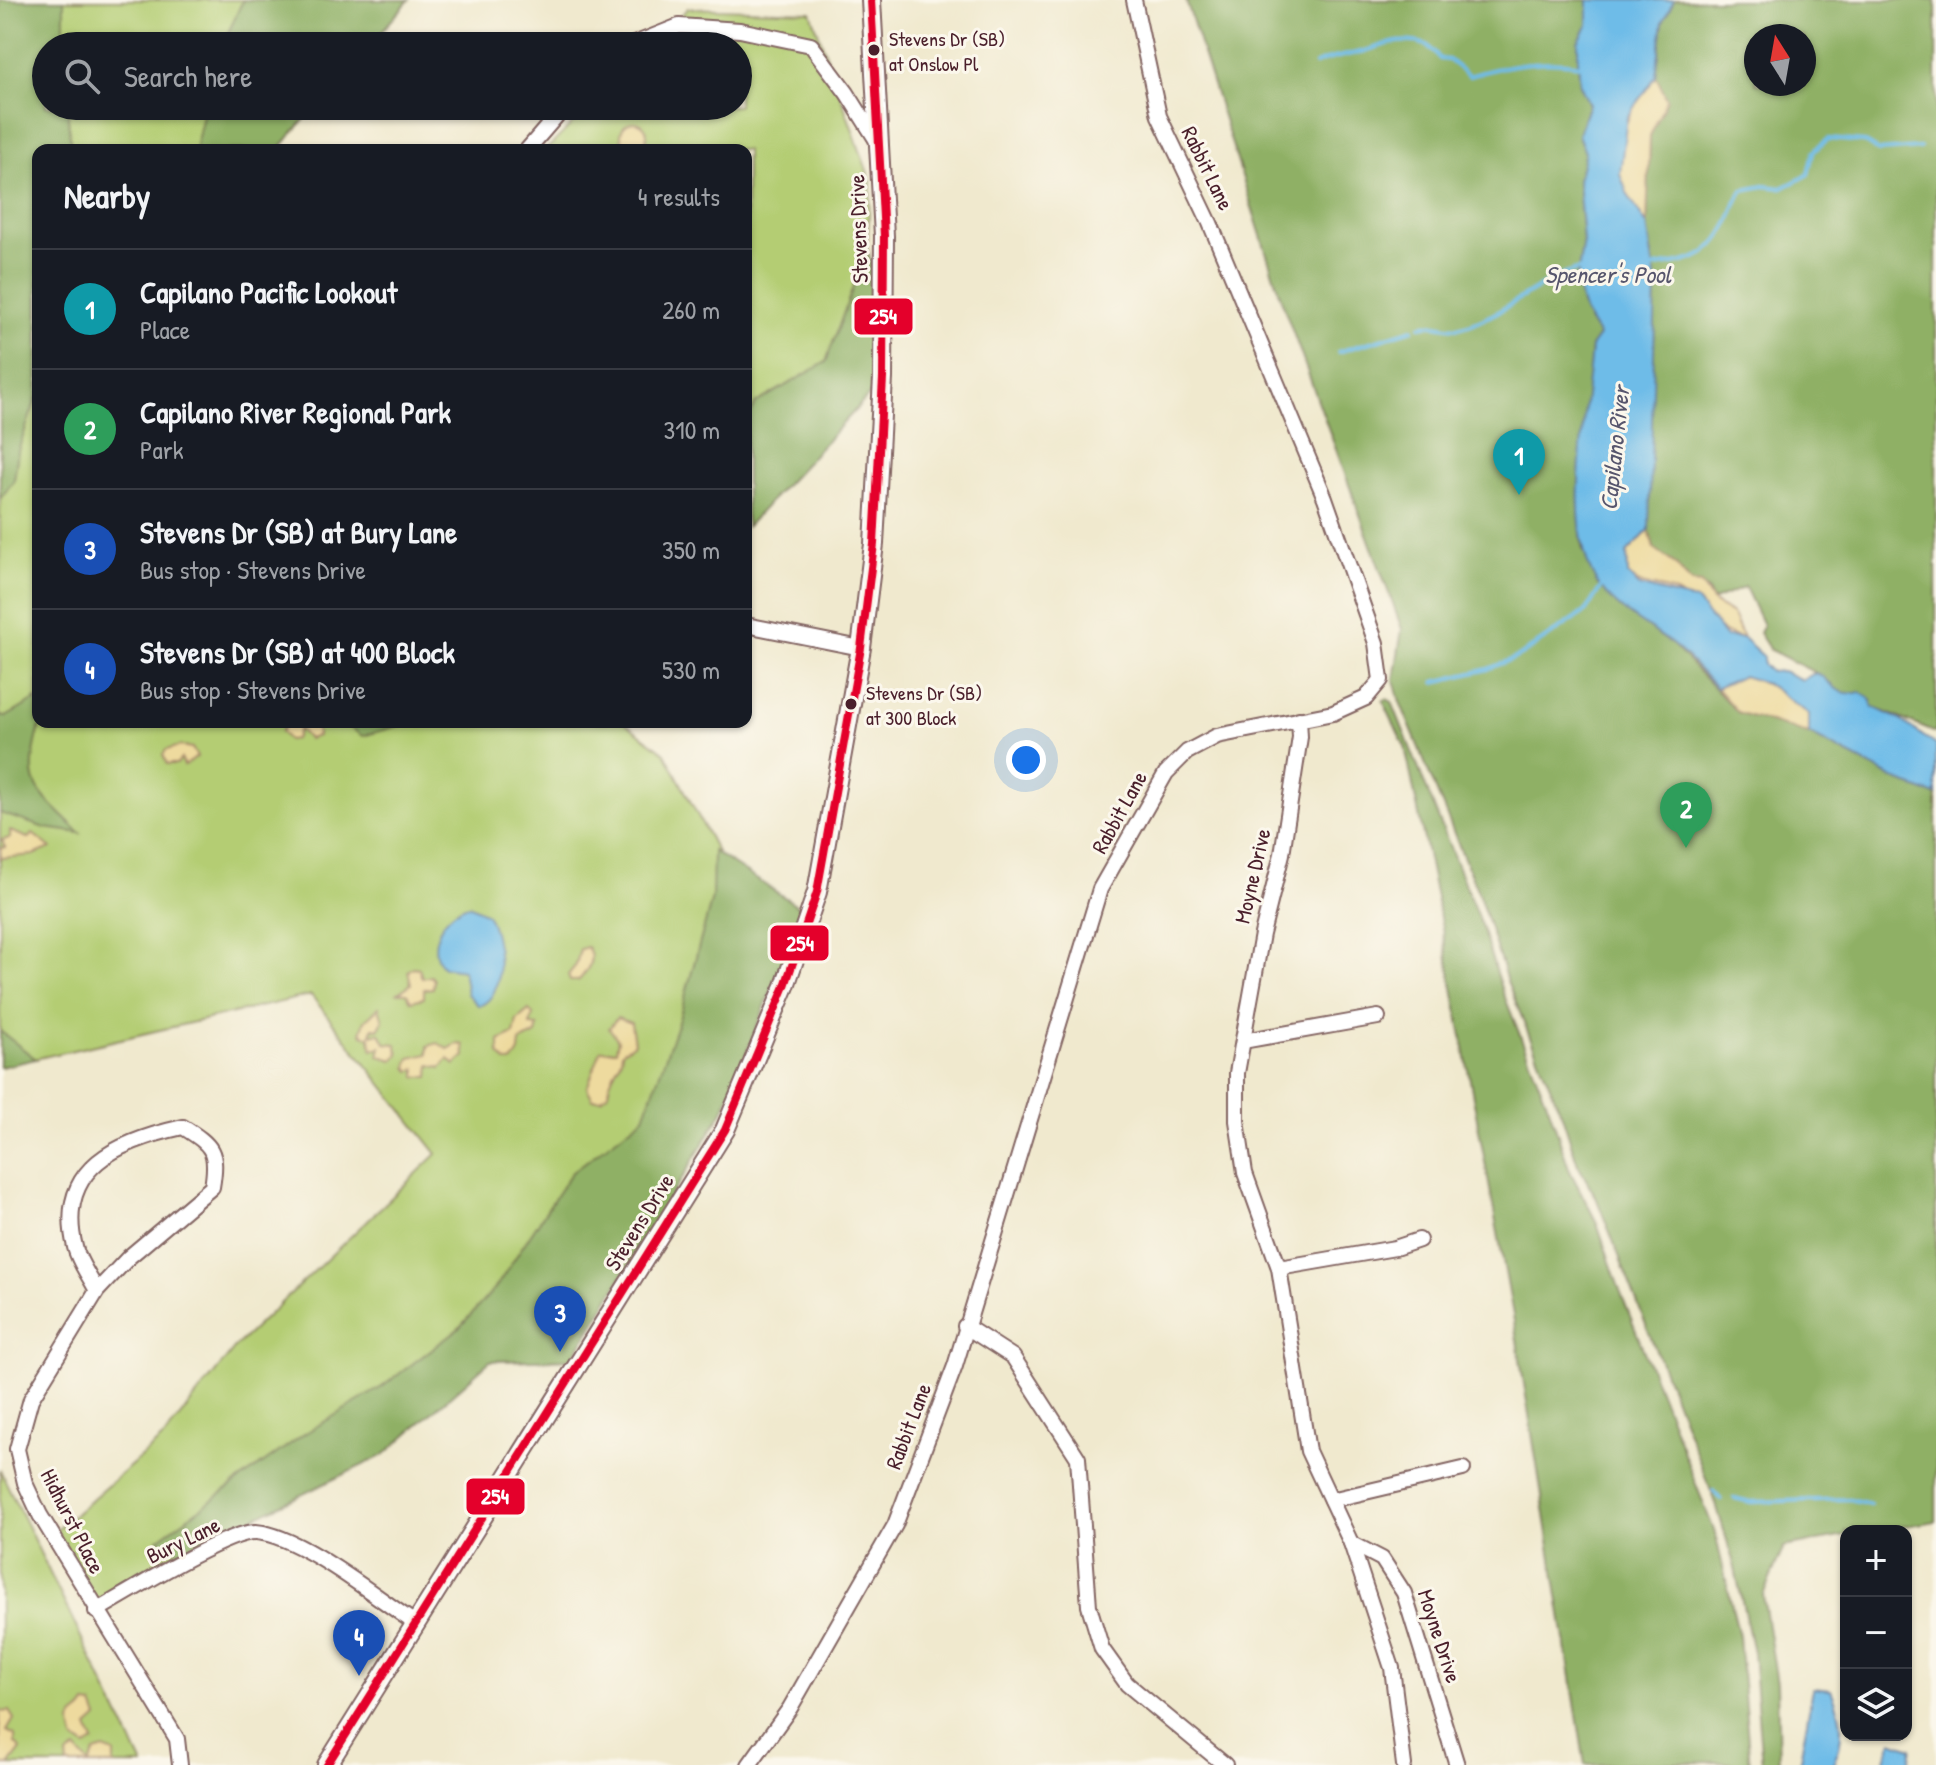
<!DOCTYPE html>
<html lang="en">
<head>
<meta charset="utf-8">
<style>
  :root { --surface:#171b24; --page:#20242c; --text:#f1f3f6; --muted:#9ea1a6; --line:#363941; --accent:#b45309 }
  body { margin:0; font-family:"Patrick Hand",sans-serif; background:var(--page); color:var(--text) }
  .controls { position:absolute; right:24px; bottom:24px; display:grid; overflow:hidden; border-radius:16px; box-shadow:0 2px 6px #0004 }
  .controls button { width:72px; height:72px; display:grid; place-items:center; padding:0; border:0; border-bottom:2px solid var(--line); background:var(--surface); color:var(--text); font:40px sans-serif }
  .compass { position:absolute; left:1744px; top:24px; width:72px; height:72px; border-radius:50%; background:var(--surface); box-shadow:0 2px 6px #0004; rotate:349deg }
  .you { position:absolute; left:1026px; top:760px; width:28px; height:28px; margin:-20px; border:6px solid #fff; border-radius:50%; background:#1a73e8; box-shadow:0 0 0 12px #1a73e833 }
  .badge { display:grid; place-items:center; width:52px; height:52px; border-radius:50%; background:var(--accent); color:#fff; font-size:26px; font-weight:700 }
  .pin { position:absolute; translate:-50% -66px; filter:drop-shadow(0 2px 4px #0008) }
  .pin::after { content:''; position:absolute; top:42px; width:28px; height:24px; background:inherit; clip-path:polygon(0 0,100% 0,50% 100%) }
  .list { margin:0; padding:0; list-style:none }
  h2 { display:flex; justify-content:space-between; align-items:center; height:104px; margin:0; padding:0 32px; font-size:34px }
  h2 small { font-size:26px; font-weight:400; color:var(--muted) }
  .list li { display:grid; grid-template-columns:52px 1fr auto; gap:24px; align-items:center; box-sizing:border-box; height:120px; padding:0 32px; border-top:2px solid var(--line) }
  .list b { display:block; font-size:30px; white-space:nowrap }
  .list p { margin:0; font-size:26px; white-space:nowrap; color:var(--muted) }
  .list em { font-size:26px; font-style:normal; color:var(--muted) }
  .icon { flex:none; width:44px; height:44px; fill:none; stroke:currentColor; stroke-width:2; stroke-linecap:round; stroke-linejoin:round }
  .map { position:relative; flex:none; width:1936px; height:1765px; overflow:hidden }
  .search { position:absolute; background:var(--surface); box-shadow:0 2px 6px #0004; left:32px; top:32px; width:720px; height:88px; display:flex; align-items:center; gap:20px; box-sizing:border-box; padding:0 28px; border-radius:44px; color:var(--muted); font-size:30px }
  .panel { position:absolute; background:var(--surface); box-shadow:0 2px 6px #0004; left:32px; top:144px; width:720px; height:584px; border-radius:16px }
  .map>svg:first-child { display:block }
</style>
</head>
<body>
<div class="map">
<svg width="1936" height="1765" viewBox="0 0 1936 1765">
  <rect width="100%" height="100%" fill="#fbf7ec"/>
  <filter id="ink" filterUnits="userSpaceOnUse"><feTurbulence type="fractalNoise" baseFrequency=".0125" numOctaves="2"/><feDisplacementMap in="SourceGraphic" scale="16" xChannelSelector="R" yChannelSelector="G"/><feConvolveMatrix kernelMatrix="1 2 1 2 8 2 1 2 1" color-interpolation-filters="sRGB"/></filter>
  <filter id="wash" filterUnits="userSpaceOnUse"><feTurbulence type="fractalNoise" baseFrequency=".006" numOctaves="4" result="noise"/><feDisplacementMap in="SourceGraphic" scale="32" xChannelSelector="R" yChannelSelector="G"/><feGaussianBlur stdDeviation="1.8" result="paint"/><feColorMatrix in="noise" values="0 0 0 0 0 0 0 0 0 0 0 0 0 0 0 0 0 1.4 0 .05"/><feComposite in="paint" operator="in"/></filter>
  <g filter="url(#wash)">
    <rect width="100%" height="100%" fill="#f0e9ce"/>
    <g fill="#b4cd73" stroke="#7f764f" stroke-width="2">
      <path d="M 0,0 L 409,0 L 369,46 L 46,46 L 46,106 L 316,106 L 278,150 L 38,150 L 38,722 L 624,722 L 665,753 L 719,856 L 804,910 L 572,1359 L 490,1361 L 98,1604 L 49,1536 L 164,1437 L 237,1345 L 437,1154 L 311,995 L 0,1067 Z"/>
      <path d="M 688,8 L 811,12 L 871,182 L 858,390 L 746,506 L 746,150 L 546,150 L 590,106 L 738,106 L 738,46 L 650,46 Z"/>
      <path d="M 0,1470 L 143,1765 L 0,1765 Z"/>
    </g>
    <g fill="#8fb065" stroke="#6c6848" stroke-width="2" fill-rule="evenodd">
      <path d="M 0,0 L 64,0 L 64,46 L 46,46 L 46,106 L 67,106 L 71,150 L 38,150 L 38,394 L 18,451 L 14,480 L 0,499 Z"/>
      <path d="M 243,0 L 409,0 L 369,46 L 222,46 Z"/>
      <path d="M 1186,0 L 1588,0 L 1588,25 L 1578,42 L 1578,61 L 1580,85 L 1589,104 L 1578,135 L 1585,152 L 1578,180 L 1583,241 L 1576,284 L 1585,313 L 1599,336 L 1591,347 L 1580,517 L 1582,547 L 1598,585 L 1618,606 L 1674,646 L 1737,712 L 1809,734 L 1905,784 L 1936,795 L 1936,1521 L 1876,1531 L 1846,1531 L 1846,1536 L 1784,1547 L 1763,1595 L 1777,1683 L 1779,1765 L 1762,1765 L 1753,1652 L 1734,1564 L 1716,1504 L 1596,1197 L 1578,1165 L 1562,1115 L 1507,981 L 1478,892 L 1400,702 L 1394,680 L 1402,629 L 1284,308 Z"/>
      <path d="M 1674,0 L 1936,0 L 1936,733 L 1873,707 L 1870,698 L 1841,693 L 1820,675 L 1770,650 L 1759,633 L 1763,625 L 1745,587 L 1712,601 L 1707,589 L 1691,583 L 1675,564 L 1654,549 L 1649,530 L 1649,486 L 1656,283 L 1647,225 L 1650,136 L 1666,99 L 1656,76 L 1663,22 ZM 1756,36 L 1804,36 L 1804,84 L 1756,84 Z"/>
      <path d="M 205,106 L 316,106 L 278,150 L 195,150 Z"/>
      <path d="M 867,248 L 874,271 L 876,388 L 746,527 L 746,421 L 756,403 L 826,362 Z"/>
      <path d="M 37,699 L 38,722 L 41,722 C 23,790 34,786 80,833 L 45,828 L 0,813 L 0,716 L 6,717 Z"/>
      <path d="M 1387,699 L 1392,702 L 1481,925 L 1500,985 L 1549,1108 L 1570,1171 L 1596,1221 L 1618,1285 L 1715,1533 L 1739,1636 L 1750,1765 L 1715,1762 L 1585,1765 L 1513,1315 L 1441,922 L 1405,747 L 1383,701 Z"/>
      <path d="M 361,722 L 412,722 L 363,736 L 349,727 Z"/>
      <path d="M 713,851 L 804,910 L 723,1111 L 572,1359 L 490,1361 L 384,1455 L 181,1553 L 158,1539 L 304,1434 L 382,1387 L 458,1329 L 496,1287 L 571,1173 L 644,1117 L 679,1019 L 712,898 Z"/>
      <path d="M 0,1031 L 36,1059 L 0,1067 Z"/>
    </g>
    <g fill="#eeda9e" stroke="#9c7c64" stroke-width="2">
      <path d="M 1656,76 L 1667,99 L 1650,136 L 1647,225 C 1638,210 1623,192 1620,174 C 1615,137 1632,103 1656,76 Z"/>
      <circle cx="634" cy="135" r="13"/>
      <path d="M 1649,530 L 1654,549 L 1675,564 L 1691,583 L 1701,584 L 1712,601 L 1733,615 L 1743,638 C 1716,636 1703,610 1681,596 C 1664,584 1644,591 1628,575 L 1627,553 Z"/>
      <path d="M 1743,676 L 1766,683 L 1809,714 L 1809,734 L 1737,712 L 1716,688 Z"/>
      <path d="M 282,722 L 316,722 L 317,736 L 308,739 L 299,729 L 295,739 L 288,740 L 281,732 L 284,727 Z"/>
      <path d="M 180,746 L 192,748 L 197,757 L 184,766 L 181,759 L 177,764 L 167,764 L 163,755 L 166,750 Z"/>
      <path d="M 10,831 L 28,838 L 33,834 L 51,848 L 34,855 L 1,858 L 0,849 L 5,847 L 2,840 L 10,838 Z"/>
      <path d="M 587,947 C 596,959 587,972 578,981 L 570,981 L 568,975 L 576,965 L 580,949 Z"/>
      <path d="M 413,967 L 419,968 L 422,978 L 431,976 L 434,980 L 433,988 L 424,989 L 424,998 L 411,1001 L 407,993 L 398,993 L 411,984 L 408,971 Z"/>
      <path d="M 379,1007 L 383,1021 L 378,1029 L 373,1028 L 371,1035 L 380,1033 L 385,1043 L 396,1044 L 399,1054 L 394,1060 L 379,1056 L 381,1047 L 372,1049 L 370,1037 L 361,1033 L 365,1020 Z"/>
      <path d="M 529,1010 L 533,1015 L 530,1025 L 538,1026 L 536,1034 L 520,1042 L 519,1052 L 513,1062 L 506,1062 L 499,1054 L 499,1041 L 514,1034 L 517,1020 Z"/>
      <path d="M 617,1018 L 631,1023 L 634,1043 L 622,1052 C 622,1066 609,1074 608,1093 L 601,1099 L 593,1099 L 587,1088 L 601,1050 L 616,1050 L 618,1040 L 609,1028 Z"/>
      <path d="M 438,1043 L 448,1049 L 457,1044 L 464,1045 L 465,1056 L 455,1065 L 448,1059 L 441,1068 L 430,1065 L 429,1077 L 416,1077 L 416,1069 L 410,1071 L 407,1067 L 410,1058 L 428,1054 L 428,1046 Z"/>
      <path d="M 86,1704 L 93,1705 L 98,1718 L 88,1727 L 94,1742 L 86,1747 L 74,1739 C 65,1710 79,1719 86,1704 Z"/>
      <path d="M 9,1711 L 14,1719 L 7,1731 L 15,1735 L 15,1743 L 21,1749 L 9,1765 L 0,1765 L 0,1712 Z"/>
      <path d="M 76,1749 L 89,1764 L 95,1752 L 104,1749 L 114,1753 L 114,1765 L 68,1765 L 67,1756 Z"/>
    </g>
    <g fill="#6ebce8" stroke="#5c6e8a" stroke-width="2">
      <path d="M 1588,0 L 1674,0 L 1663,22 L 1656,76 L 1627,117 L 1620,174 L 1628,195 L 1647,225 L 1656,283 L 1649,530 L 1627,553 L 1628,575 L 1639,586 L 1696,601 L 1726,637 L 1743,638 L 1763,656 L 1763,664 L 1771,672 L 1783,671 L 1802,680 C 1806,679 1809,675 1813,674 C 1825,669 1832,700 1860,692 L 1870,698 L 1873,707 L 1899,719 L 1936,745 L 1936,795 L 1905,784 L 1809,734 L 1809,714 L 1766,683 L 1743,676 L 1716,688 C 1702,674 1689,657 1673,645 C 1649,626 1620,613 1601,588 C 1560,538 1587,409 1591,347 L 1599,336 L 1585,313 L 1576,284 L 1583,241 L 1578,180 L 1585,152 L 1578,135 L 1589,104 L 1580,85 L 1578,61 L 1578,42 L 1588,25 Z"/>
      <path d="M 469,905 L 487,914 C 499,935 509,995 479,1006 L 467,994 L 463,970 L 443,967 C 423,946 445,910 469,905 Z"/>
      <path d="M 1813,1688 L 1831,1690 C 1844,1719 1844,1736 1834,1765 L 1799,1765 Z"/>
      <path d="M 1892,1741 L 1912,1748 L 1909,1765 L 1883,1765 Z"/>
    </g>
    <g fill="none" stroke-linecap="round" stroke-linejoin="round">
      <g stroke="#6ebce8" stroke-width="4">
        <path d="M 1316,64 C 1333,56 1348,56 1365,51 C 1388,44 1403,37 1427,45 L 1440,59 L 1449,60 L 1469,76 C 1506,65 1542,58 1581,65"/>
        <path d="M 1650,268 C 1689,261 1708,262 1728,224 C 1734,212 1735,202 1743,190 L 1764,186 L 1782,188 L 1808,175 L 1813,152 L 1828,139 L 1864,142 L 1879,151 L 1920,148"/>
        <path d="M 1420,326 C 1438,321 1448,331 1462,327 C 1505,316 1537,279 1581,269"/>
        <path d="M 1338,352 L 1413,329"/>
        <path d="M 1435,682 L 1488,669 L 1520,656 L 1586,611 L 1603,584"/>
        <path d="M 1713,1491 L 1721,1500"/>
        <path d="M 1734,1498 L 1751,1502 L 1850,1499 L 1870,1504"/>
      </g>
    </g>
  </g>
  <g filter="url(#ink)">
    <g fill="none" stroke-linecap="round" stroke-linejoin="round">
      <g stroke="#846664" stroke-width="18">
        <g id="minor">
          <path d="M 629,46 L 679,26 L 740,30 L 811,45 L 847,93 L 879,144"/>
          <path d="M 527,150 L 565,106"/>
          <path d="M 746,625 L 861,648"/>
          <path d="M 1299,719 L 1300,737 L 1282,854 L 1262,934 L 1237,1073 L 1237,1121 L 1245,1173 L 1279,1268 L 1308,1451 L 1351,1543 L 1392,1668 L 1404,1765"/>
          <path d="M 1243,1041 L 1378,1017"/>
          <path d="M 1279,1268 L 1395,1248 L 1419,1240"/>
          <path d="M 97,1291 C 90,1277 78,1261 75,1247 C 55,1166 120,1141 183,1127 C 213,1146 218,1151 212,1187 L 129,1257 L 97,1291 L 31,1399 L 17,1449 L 25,1483 L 40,1515 L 177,1739 L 180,1765"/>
          <path d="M 965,1326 L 1013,1357 L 1078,1458 L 1089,1606 L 1102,1649 L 1127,1684 L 1225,1765"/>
          <path d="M 1331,1500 L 1463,1469"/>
          <path d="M 1351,1543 L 1382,1559 L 1404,1593 L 1457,1765"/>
          <path d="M 96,1611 C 126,1594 227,1531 256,1532 C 300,1535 377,1598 415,1623"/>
          <path d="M 749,1765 L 790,1708 L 895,1525 L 955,1366 L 1100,889 L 1166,773 L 1187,752 L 1217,736 L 1333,713 L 1366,698 L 1381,680 L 1376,643 L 1325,498 L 1210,223 L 1159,116 L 1134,0"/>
        </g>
      </g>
      <g stroke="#846664" stroke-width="22">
        <path id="tertiary" d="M 327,1765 L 725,1130 L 785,986 L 817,892 L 861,648 L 874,544 L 883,378 L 884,236 L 871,0"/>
      </g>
      <use href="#minor" stroke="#fff" stroke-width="14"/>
      <use href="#tertiary" stroke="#fff" stroke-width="18"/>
      <g stroke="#fbf7ec" stroke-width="14">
        <path id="bus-1" d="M 327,1765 L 725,1130 L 785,986 L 817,892 L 861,648 L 874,544 L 883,378 L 884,236 L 871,0"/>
      </g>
      <use href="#bus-1" stroke="#e4002b" stroke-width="8"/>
    </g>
  </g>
  <g fill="#4a1f2b" stroke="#fbf7ec" stroke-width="3">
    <circle cx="874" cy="50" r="7"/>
    <circle cx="851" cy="704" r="7"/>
  </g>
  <g text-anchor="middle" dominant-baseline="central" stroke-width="6" stroke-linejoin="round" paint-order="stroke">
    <g font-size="20" fill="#4a1f2b" stroke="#fbf7ec" text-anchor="start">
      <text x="889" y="38">Stevens Dr (SB)<tspan x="889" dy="25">at Onslow Pl</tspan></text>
      <text x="866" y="692">Stevens Dr (SB)<tspan x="866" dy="25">at 300 Block</tspan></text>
    </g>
    <g font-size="22" fill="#4a1f2b" stroke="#fbf7ec">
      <text transform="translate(1208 168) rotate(64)">Rabbit Lane</text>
      <text transform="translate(858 229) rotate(-92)">Stevens Drive</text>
      <text transform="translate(1119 812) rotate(-61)">Rabbit Lane</text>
      <text transform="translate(1252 876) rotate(-77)">Moyne Drive</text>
      <text transform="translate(639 1222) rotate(-58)">Stevens Drive</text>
      <text transform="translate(908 1426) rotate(-69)">Rabbit Lane</text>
      <text transform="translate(73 1521) rotate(63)">Hidhurst Place</text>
      <text transform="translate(183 1540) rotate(-26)">Bury Lane</text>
      <text transform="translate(1440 1636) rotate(72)">Moyne Drive</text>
    </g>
    <g font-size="24" font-style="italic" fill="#57566d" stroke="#fbf7ec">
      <text x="1608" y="274">Spencer's Pool</text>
      <text transform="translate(1614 448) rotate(-84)">Capilano River</text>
    </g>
  </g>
  <g stroke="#fbf7ec" stroke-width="3">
    <rect x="853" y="297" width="61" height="39" rx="8" fill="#e4002b"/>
    <rect x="769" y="924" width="61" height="38" rx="8" fill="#e4002b"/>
    <rect x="465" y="1477" width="61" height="39" rx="8" fill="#e4002b"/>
  </g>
  <g font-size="22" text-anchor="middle" font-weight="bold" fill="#fff">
    <text x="883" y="324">254</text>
    <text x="800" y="951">254</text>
    <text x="495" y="1504">254</text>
  </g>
</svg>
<div class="controls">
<button>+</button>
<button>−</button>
<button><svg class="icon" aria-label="layers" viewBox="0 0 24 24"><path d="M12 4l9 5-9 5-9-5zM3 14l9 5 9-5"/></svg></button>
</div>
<svg class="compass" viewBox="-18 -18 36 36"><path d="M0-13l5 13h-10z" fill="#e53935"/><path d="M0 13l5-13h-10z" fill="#9ea1a6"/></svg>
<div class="you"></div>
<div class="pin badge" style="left:1519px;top:495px;background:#0f9aa8">1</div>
<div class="pin badge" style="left:1686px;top:848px;background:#2e9e5b">2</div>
<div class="pin badge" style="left:560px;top:1352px;background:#1a4fb4">3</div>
<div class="pin badge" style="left:359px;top:1676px;background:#1a4fb4">4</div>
<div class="search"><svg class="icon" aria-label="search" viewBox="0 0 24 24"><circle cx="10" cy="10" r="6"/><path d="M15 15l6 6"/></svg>Search here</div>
<section class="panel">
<h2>Nearby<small>4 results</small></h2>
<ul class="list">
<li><span class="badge" style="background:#0f9aa8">1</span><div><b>Capilano Pacific Lookout</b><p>Place</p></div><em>260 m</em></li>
<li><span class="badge" style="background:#2e9e5b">2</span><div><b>Capilano River Regional Park</b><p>Park</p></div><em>310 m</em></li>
<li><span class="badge" style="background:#1a4fb4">3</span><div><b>Stevens Dr (SB) at Bury Lane</b><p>Bus stop · Stevens Drive</p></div><em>350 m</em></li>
<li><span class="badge" style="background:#1a4fb4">4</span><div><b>Stevens Dr (SB) at 400 Block</b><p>Bus stop · Stevens Drive</p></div><em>530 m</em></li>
</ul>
</section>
</div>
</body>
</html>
